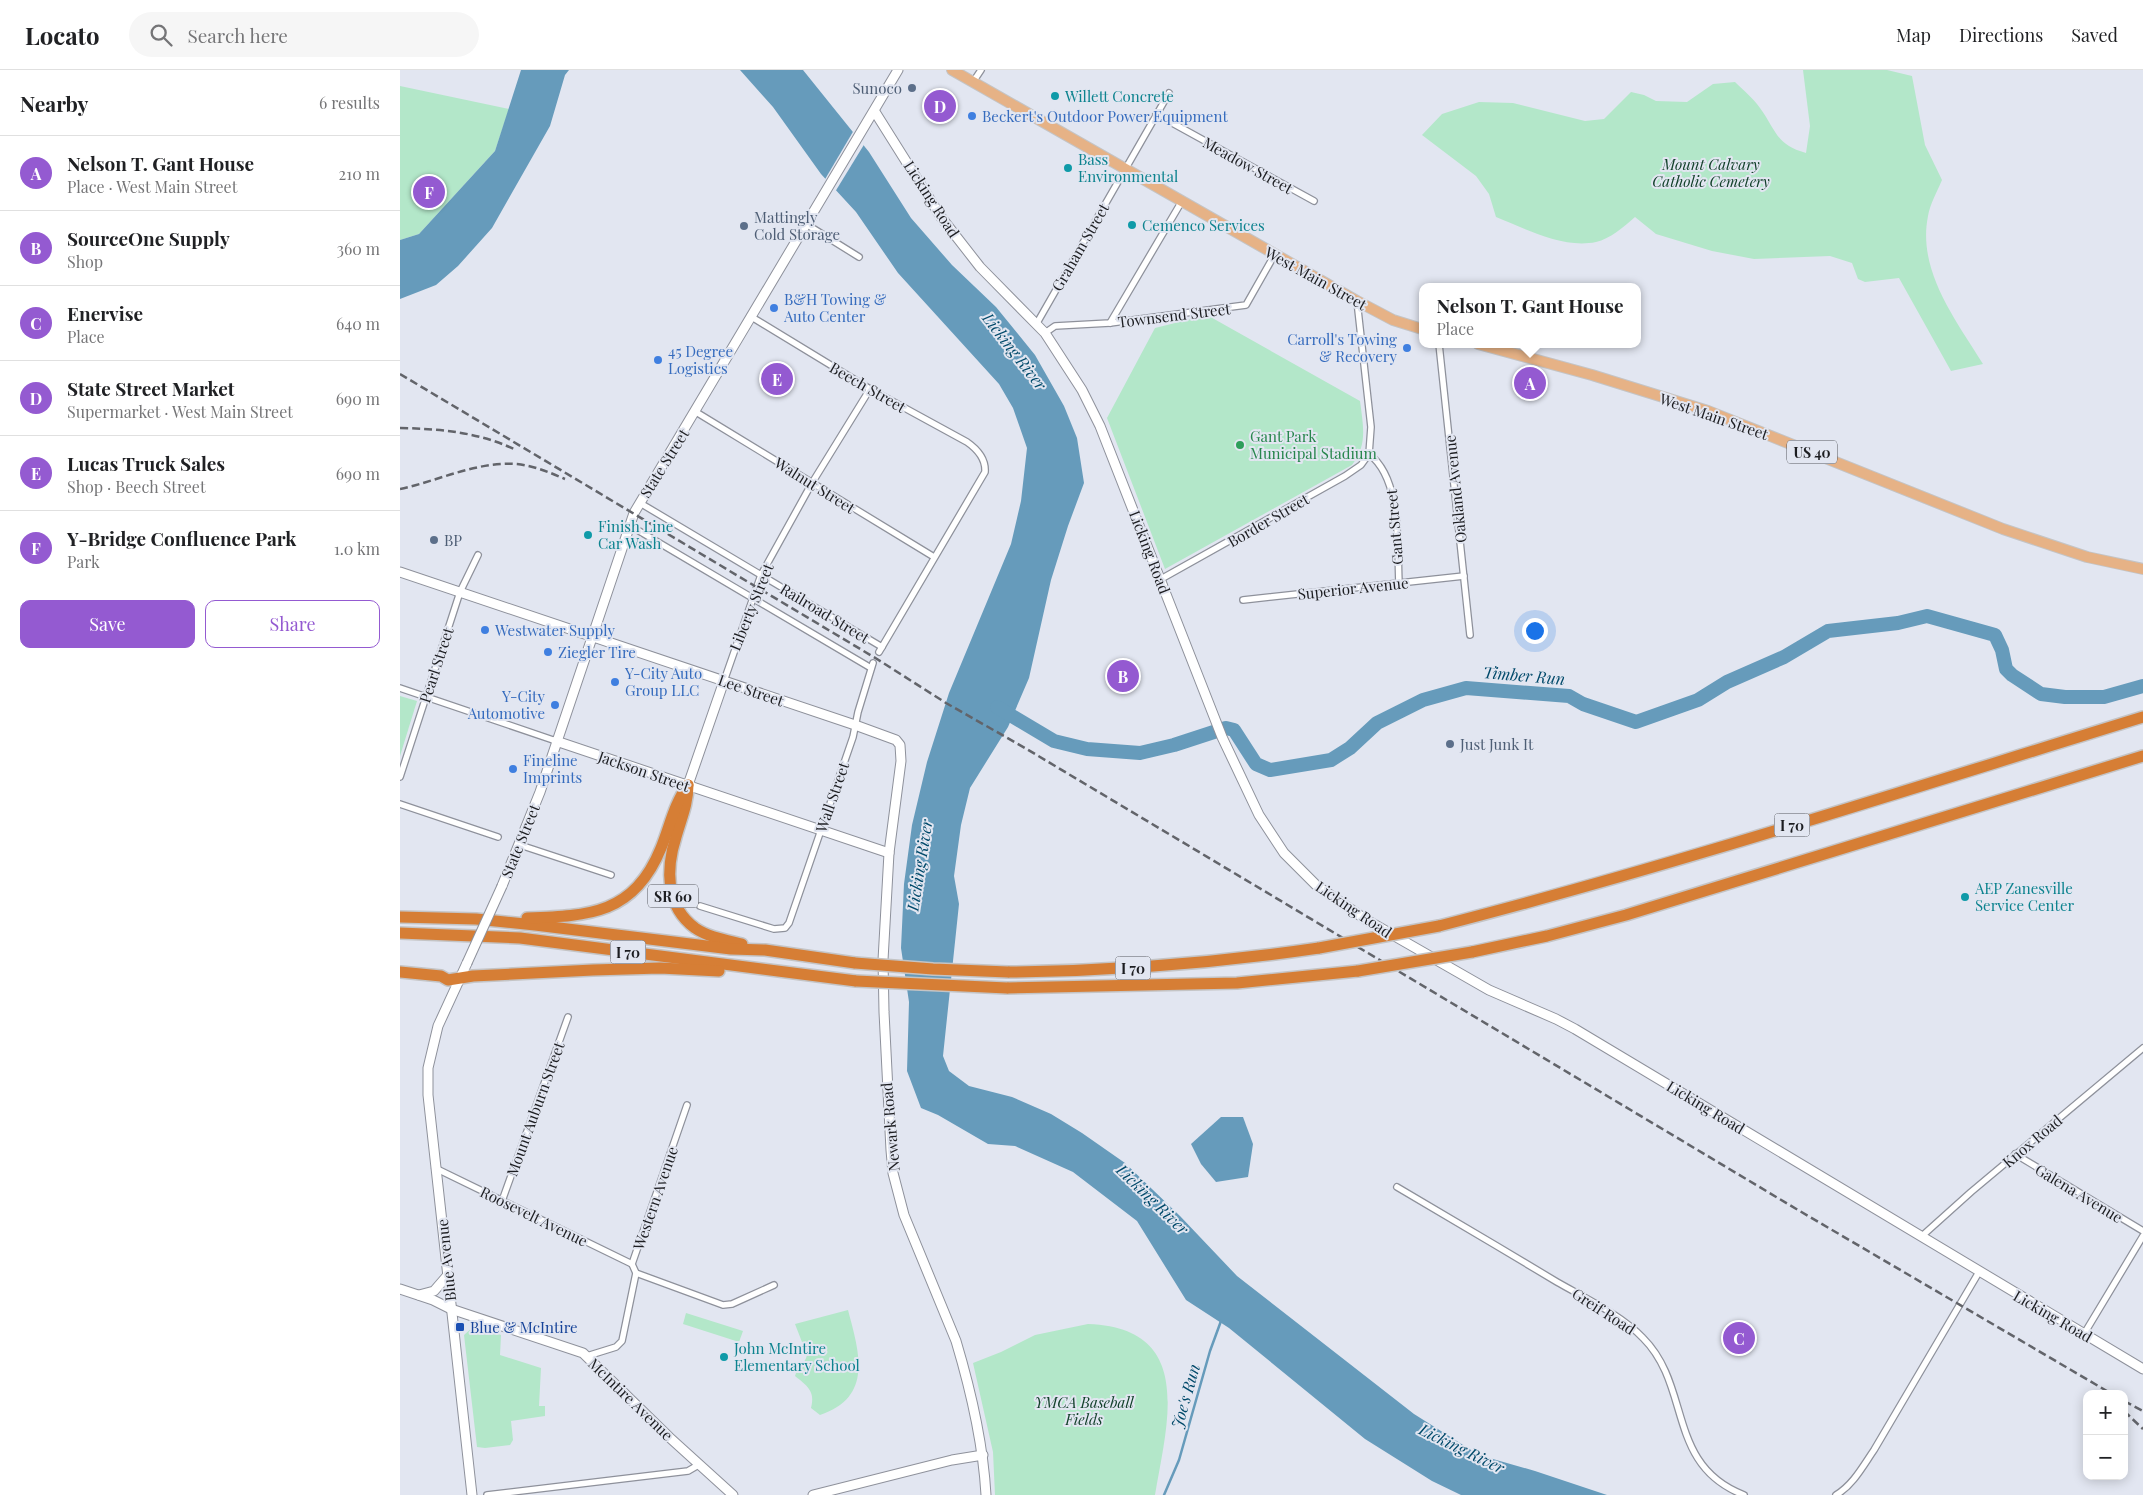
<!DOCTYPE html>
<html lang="en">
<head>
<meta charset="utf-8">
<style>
  :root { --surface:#fff; --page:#f6f6f6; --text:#202124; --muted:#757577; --line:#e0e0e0; --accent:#945ad1 }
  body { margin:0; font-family:"Playfair Display",serif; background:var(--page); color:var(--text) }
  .controls { position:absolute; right:15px; bottom:15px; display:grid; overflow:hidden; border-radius:10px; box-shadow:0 2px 12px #0003 }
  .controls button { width:45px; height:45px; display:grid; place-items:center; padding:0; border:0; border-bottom:1px solid var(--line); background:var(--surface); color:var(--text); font:25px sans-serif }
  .you { position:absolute; left:1134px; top:560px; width:18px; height:18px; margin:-12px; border:4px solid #fff; border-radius:50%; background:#1a73e8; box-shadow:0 0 0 8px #1a73e833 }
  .badge { display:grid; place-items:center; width:32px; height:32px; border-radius:50%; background:var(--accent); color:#fff; font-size:16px; font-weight:700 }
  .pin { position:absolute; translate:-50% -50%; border:2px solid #fff; box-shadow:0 1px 5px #0006 }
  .popup { position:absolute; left:1019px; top:213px; width:222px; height:65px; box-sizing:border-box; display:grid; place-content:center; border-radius:10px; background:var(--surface); filter:drop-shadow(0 1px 4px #0005); font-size:16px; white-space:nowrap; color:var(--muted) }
  .popup b { font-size:19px; color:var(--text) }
  .popup::after { content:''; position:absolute; left:50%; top:100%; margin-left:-10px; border:10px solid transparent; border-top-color:var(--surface) }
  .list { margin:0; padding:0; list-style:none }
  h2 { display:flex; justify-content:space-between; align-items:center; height:65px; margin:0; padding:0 20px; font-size:21px }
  h2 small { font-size:16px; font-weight:400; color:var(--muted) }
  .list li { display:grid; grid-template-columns:32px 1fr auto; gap:15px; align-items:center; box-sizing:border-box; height:75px; padding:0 20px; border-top:1px solid var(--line) }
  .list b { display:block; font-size:19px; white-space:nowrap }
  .list p { margin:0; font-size:16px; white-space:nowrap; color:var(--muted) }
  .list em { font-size:16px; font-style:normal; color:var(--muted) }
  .actions { display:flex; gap:10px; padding:15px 20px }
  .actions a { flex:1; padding:11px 0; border:1px solid var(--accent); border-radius:10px; text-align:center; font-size:18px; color:var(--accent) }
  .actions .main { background:var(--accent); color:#fff }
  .icon { flex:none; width:28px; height:28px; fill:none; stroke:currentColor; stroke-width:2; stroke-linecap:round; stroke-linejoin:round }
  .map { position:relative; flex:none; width:1743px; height:1425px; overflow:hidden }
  header { display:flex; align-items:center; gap:30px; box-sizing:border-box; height:70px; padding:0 25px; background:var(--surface); border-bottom:1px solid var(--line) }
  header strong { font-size:24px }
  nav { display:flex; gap:28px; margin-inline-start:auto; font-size:18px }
  .search { width:350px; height:45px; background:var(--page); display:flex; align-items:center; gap:12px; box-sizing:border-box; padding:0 18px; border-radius:28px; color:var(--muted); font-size:19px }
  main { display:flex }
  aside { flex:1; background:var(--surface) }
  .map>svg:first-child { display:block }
</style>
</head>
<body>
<header>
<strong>Locato</strong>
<div class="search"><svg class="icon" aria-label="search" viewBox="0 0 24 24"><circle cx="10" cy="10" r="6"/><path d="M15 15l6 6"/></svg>Search here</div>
<nav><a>Map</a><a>Directions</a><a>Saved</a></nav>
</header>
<main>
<aside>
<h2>Nearby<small>6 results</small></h2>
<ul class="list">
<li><span class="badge">A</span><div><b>Nelson T. Gant House</b><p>Place · West Main Street</p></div><em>210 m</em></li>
<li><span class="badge">B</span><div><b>SourceOne Supply</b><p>Shop</p></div><em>360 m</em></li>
<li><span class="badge">C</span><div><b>Enervise</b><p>Place</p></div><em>640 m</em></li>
<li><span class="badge">D</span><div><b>State Street Market</b><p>Supermarket · West Main Street</p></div><em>690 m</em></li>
<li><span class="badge">E</span><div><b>Lucas Truck Sales</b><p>Shop · Beech Street</p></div><em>690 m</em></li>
<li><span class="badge">F</span><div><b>Y-Bridge Confluence Park</b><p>Park</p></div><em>1.0 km</em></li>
</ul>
<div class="actions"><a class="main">Save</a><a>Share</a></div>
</aside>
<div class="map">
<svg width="1743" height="1425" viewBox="0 0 1743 1425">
  <rect width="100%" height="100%" fill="#e2e6f1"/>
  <g fill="#b3e7c9">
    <path d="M 1403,0 L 1487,0 L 1512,6 L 1525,75 L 1542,110 C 1537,122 1530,134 1528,146 C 1517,201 1556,250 1583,294 L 1551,301 L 1499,208 L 1465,212 L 1458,209 L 1452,193 L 1430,186 L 1354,189 L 1312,181 L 1256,164 L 1235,147 C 1225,156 1210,169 1196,172 C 1163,179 1126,159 1096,147 L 1089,124 L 1076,106 L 1022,65 L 1042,44 L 1079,32 L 1113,33 L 1185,51 L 1204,49 L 1231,22 L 1244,25 L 1256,31 L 1287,32 L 1313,14 L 1335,12 C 1343,20 1353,28 1360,38 C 1376,60 1376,75 1406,83 L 1410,56 Z"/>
    <path d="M 0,16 L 109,39 L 95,81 L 19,164 L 0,170 Z"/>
    <path d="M 807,245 L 960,331 C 963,355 968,375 952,395 L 765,499 L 707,348 L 755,258 Z"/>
    <path d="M 0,626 L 17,631 L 0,686 Z"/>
    <path d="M 448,1240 C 459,1282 474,1327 420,1345 L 411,1338 C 416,1321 406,1315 395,1306 C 397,1298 405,1294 407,1285 L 395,1254 Z"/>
    <path d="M 286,1243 L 343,1261 L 339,1272 L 283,1254 Z"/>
    <path d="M 688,1254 C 796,1258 767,1353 755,1425 L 595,1425 L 593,1382 L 573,1293 L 601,1282 L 635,1265 Z"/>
    <path d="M 74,1256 L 101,1265 L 100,1285 L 141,1298 L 139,1336 L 145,1336 L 145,1346 L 111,1351 L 113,1370 L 110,1375 L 85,1378 L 77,1377 L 64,1265 Z"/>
  </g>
  <g fill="#669bbb">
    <path d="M 121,0 L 169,0 L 165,5 L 150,56 L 92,158 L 58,196 L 36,215 L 0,229 L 0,170 L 19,164 L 95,81 Z"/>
    <path d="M 340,0 L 403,0 L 469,82 L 511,148 L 552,195 L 596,237 L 635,285 L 664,336 L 677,368 L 684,413 L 668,456 L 651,510 L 629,608 L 608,657 L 570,718 L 561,755 L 554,806 L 559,834 L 543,986 L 549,1001 L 569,1016 L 612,1027 L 651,1044 L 682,1063 L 725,1093 L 780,1146 L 837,1206 L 1014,1344 L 1079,1385 L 1135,1401 L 1207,1425 L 1061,1425 L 1032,1411 L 965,1369 L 829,1258 L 786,1230 L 737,1151 L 673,1102 L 615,1076 L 588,1074 L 538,1045 L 521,1038 L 507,1001 L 509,932 L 501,878 L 504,814 L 512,755 L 527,692 L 549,623 L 611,474 L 621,431 L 627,378 L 613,338 L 599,314 L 498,203 L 456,142 L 421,104 L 373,37 Z"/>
    <path d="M 821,1047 L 843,1047 L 853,1074 L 848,1107 L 816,1112 L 801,1094 L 791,1074 Z"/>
  </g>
  <path fill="#e2e6f1" d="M 454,60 L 465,73 L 435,122 L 424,111 Z"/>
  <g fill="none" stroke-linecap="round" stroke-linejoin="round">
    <path stroke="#669bbb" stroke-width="2.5" d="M 764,1425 L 779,1390 L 810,1281 L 821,1251"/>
    <path stroke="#669bbb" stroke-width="14" d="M 597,637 L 654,671 L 687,679 L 740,683 L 774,675 L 826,658 L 834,660 L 856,694 L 870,700 L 931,690 L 950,678 L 977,653 L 1023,630 L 1066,618 L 1169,626 L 1183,634 L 1236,652 L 1298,630 L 1327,612 L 1384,587 L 1428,561 L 1498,553 L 1527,546 L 1595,565 L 1602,580 L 1606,599 L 1612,605 L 1641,624 L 1665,627 L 1704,627 L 1743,616"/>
    <g stroke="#8e919b" stroke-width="8">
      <g id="street">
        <path d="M 573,12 L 581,0"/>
        <path d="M 756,44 L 914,131"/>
        <path d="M 406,154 L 459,187"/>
        <path d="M 957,231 L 971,357 L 969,384 C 1002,409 997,474 999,513"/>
        <path d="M 350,246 L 470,319 L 567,372 C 577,379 586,388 585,402 L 479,582"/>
        <path d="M 637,253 L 769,23"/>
        <path d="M 710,253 L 782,131"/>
        <path d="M 645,263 L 655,256 L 710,253 L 846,235 L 875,184"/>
        <path d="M 1039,274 L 1070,565"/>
        <path d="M 296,342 L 534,487"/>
        <path d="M 240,433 L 482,577"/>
        <path d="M 229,455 L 471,598"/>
        <path d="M 761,509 L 945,406 L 961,395 L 969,384"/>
        <path d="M 843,530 L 1064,506"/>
        <path d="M 324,611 L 361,505 L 412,413 L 470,319"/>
        <path d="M 0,618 L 156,671"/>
        <path d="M 0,707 L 60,522 L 78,485"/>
        <path d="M 0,734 L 98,767"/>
        <path d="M 120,775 L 211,805"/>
        <path d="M 300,836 L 374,859 L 385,858 L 389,853 L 453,667 L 458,642 L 473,593"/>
        <path d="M 1615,1084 L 1743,1161"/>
        <path d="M 35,1098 L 232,1194"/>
        <path d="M 997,1117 C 1050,1148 1104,1180 1157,1212 C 1185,1228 1221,1245 1243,1268 C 1292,1317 1266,1395 1344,1425"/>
        <path d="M 102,1131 L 168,947"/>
        <path d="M 1522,1166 L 1571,1122 L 1743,978"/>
        <path d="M 236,1203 L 323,1235 L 332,1234 L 374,1215"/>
        <path d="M 1684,1264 L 1743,1166"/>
        <path d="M 187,1286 L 216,1277 L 222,1271 L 236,1203 L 232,1194 L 287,1035"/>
        <path d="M 87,1425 L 288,1401 L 300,1394"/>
        <path d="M 1436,1425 C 1453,1415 1463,1396 1474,1380 L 1579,1202"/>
      </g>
    </g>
    <g stroke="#8e919b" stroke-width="11">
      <g id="secondary">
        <path d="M 475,42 L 541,147 L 580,197 L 645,263 L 682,320 L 700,356 L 822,667 L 859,745 L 884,783 L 916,815 L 965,849 L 1089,920 L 1156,949 L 1175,959 L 1743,1299"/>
        <path d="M 0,502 L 455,655 L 496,670 L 500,675 L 501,691 L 489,783 L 483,890 L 484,942 L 491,1080 L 493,1103 L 504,1145 L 556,1271 C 571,1321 583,1372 586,1425"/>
        <path d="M 156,671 L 489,783"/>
        <path d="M 288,715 L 324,611"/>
        <path d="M 102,816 L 140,722 L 234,443 L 498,0"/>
        <path d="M 67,893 L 38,956 L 28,998 L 28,1025 L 72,1425"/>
        <path d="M 0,1219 L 33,1230 L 51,1239 L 183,1283 L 269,1367 L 333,1425"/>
        <path d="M 19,1225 L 34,1221 L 47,1206"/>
        <path d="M 413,1425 L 552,1390 L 583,1385"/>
      </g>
    </g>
    <g stroke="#c4c4c5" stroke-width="12">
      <g id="primary">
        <path d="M 552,0 L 957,231 L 993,250 L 1022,259"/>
        <path d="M 1078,274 L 1192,305 L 1308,341 L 1603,459 L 1687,487 L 1743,499"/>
      </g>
    </g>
    <g stroke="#c4c4c5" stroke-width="14">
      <g id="highway">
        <path d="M 288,715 C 288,734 281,749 276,767 C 266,798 265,836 295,858 C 308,867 326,870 342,874"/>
        <path d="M 0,847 L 76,849 L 135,855 L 331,879 L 365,880 L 455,893"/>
        <path d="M 127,848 C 190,846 234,844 261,778 C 270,756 274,734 288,715"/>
        <path d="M 1039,856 C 1276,795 1509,719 1743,647"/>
        <path d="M 0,863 L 120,868 L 456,911"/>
        <path d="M 1072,882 L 1147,866 L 1226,845 L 1743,686"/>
        <path d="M 0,902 L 41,906 L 48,910 L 73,906 L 193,900 L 260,898 L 319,901"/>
        <path d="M 608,902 C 713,901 816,893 919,878"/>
        <path d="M 607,918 L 837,913 L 958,901"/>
      </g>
    </g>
    <use href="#street" stroke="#fff" stroke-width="5.5"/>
    <use href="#secondary" stroke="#fff" stroke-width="9"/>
    <use href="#primary" stroke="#e6b286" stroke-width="10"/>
    <use href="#highway" stroke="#d67e35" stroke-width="11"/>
    <g stroke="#62646a" stroke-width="2.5" stroke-dasharray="8 4" stroke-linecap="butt">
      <path d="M 0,304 L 477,589 L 546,633 L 625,678 L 1398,1140 L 1712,1324"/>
      <path d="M 0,358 C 41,359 77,362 114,379"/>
      <path d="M 0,419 C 38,411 77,391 117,394 C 134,396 149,402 165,409"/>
      <path d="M 1724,1331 L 1743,1341"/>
      <path d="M 1724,1341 L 1743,1359"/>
    </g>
    <g stroke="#8e919b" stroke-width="11" stroke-linecap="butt">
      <path id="secondary-bridge" d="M 67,893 L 102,816"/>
    </g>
    <g stroke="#c4c4c5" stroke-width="14" stroke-linecap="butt">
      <g id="highway-bridge">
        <path d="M 919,878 L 1039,856"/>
        <path d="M 455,893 L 533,899 L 608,902"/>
        <path d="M 958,901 L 1072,882"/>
        <path d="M 456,911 L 607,918"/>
      </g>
    </g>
    <use href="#secondary-bridge" stroke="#fff" stroke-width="9"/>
    <use href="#highway-bridge" stroke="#d67e35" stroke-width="11"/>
  </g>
  <g fill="#5c6f8a" stroke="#e2e6f1" stroke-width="2">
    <circle cx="512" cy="18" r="5"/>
    <circle cx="344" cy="156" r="5"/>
    <circle cx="34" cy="470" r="5"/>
    <circle cx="1050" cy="674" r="5"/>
  </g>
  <g fill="#0f9aa8" stroke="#e2e6f1" stroke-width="2">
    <circle cx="655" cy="26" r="5"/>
    <circle cx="668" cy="98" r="5"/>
    <circle cx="732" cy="155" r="5"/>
    <circle cx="188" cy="465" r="5"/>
    <circle cx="1565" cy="827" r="5"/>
    <circle cx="324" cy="1287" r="5"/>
  </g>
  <g fill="#3f7fe0" stroke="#e2e6f1" stroke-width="2">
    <circle cx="572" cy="46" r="5"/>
    <circle cx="374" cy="238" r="5"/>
    <circle cx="1007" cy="278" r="5"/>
    <circle cx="258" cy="290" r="5"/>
    <circle cx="85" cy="560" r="5"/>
    <circle cx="148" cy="582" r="5"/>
    <circle cx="215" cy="612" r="5"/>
    <circle cx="155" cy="635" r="5"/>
    <circle cx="113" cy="699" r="5"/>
  </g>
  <circle fill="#2e9e5b" stroke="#e2e6f1" stroke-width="2" cx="840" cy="375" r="5"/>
  <rect fill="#1a4fb4" stroke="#e2e6f1" stroke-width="2" x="55" y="1252" width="10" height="10" rx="2.5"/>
  <g text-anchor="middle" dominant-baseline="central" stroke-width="4" stroke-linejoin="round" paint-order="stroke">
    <g fill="#e2e6f1" stroke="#57595f" stroke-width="1">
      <rect x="1387" y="370.5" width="50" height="23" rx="4"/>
      <rect x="1374.5" y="743.5" width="35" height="23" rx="4"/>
      <rect x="248" y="814.5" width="50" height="23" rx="4"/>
      <rect x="210.5" y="870.5" width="35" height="23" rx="4"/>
      <rect x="715.5" y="886.5" width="35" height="23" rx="4"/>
    </g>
    <g font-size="14" font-weight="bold" fill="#1c1d21">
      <text x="1412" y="382">US 40</text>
      <text x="1392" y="755">I 70</text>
      <text x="273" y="826">SR 60</text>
      <text x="228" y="882">I 70</text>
      <text x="733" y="898">I 70</text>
    </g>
    <g font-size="15" fill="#4e5e75" stroke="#e2e6f1" text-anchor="start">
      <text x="502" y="18" text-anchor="end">Sunoco</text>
      <text x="354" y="147">Mattingly<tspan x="354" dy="17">Cold Storage</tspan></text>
      <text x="44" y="470">BP</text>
      <text x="1060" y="674">Just Junk It</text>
    </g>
    <g font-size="15" fill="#0d838f" stroke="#e2e6f1" text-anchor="start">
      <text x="665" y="26">Willett Concrete</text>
      <text x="678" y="89">Bass<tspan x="678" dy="17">Environmental</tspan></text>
      <text x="742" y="155">Cemenco Services</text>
      <text x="198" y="456">Finish Line<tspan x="198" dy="17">Car Wash</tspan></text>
      <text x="1575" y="818">AEP Zanesville<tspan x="1575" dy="17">Service Center</tspan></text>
      <text x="334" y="1278">John McIntire<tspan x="334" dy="17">Elementary School</tspan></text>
    </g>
    <g font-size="15" fill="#366cbe" stroke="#e2e6f1" text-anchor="start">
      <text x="582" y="46">Beckert's Outdoor Power Equipment</text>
      <text x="384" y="229">B&amp;H Towing &amp;<tspan x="384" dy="17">Auto Center</tspan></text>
      <text x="997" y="269" text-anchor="end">Carroll's Towing<tspan x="997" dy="17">&amp; Recovery</tspan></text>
      <text x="268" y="281">45 Degree<tspan x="268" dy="17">Logistics</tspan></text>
      <text x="95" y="560">Westwater Supply</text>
      <text x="158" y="582">Ziegler Tire</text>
      <text x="225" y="603">Y-City Auto<tspan x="225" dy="17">Group LLC</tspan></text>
      <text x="145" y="626" text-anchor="end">Y-City<tspan x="145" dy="17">Automotive</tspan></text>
      <text x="123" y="690">Fineline<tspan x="123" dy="17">Imprints</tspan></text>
    </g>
    <g font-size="15" font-style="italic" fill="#12402a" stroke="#e2e6f1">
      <text x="1311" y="94">Mount Calvary<tspan x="1311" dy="17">Catholic Cemetery</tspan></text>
      <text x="684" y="1332">YMCA Baseball<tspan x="684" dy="17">Fields</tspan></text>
    </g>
    <g font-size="15" fill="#1c1d21" stroke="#e2e6f1">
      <text transform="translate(848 95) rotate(29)">Meadow Street</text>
      <text transform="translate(532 129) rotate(57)">Licking Road</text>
      <text transform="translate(680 177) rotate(-60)">Graham Street</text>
      <text transform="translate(916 208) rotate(29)">West Main Street</text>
      <text transform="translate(774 245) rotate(-7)">Townsend Street</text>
      <text transform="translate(468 317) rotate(30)">Beech Street</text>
      <text transform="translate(1314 346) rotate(19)">West Main Street</text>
      <text transform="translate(264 393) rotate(-58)">State Street</text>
      <text transform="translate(415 415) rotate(32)">Walnut Street</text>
      <text transform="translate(1055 419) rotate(-96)">Oakland Avenue</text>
      <text transform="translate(868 450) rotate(-30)">Border Street</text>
      <text transform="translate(994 457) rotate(-95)">Gant Street</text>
      <text transform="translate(750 482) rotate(69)">Licking Road</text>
      <text transform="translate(953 518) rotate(-6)">Superior Avenue</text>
      <text transform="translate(351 537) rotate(-68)">Liberty Street</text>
      <text transform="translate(425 543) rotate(31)">Railroad Street</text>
      <text transform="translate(36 595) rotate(-72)">Pearl Street</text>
      <text transform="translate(351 620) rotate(19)">Lee Street</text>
      <text transform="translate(244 701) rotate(19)">Jackson Street</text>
      <text transform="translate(432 727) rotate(-71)">Wall Street</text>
      <text transform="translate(120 771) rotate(-68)">State Street</text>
      <text transform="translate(954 839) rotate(34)">Licking Road</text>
      <text transform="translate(1306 1037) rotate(31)">Licking Road</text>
      <text transform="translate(135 1039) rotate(-70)">Mount Auburn Street</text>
      <text transform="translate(490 1057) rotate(-95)">Newark Road</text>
      <text transform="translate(1632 1071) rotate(-40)">Knox Road</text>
      <text transform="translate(1679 1123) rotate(31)">Galena Avenue</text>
      <text transform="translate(255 1128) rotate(-71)">Western Avenue</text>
      <text transform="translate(134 1146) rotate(26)">Roosevelt Avenue</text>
      <text transform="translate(46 1190) rotate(-96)">Blue Avenue</text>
      <text transform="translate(1204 1241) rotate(33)">Greif Road</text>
      <text transform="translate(1653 1246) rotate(30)">Licking Road</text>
      <text transform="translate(231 1329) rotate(44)">McIntire Avenue</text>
    </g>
    <g font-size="15" fill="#27864d" stroke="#e2e6f1" text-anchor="start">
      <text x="850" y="366">Gant Park<tspan x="850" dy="17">Municipal Stadium</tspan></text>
    </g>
    <g font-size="15" fill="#164399" stroke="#e2e6f1" text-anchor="start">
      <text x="70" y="1257">Blue &amp; McIntire</text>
    </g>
    <g font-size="16" font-style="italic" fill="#00496a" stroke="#e2e6f1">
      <text transform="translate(615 281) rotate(52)">Licking River</text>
      <text transform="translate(1124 605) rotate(5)">Timber Run</text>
      <text transform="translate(519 795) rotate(-81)">Licking River</text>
      <text transform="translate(753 1129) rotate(44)">Licking River</text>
      <text transform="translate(785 1326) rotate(-74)">Joe's Run</text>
      <text transform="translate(1062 1378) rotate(26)">Licking River</text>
    </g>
  </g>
</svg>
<div class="controls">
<button>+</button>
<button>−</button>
</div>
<div class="you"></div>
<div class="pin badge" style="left:1130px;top:313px">A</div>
<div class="popup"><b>Nelson T. Gant House</b>Place</div>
<div class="pin badge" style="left:723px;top:606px">B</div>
<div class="pin badge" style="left:1339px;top:1268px">C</div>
<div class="pin badge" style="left:540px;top:36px">D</div>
<div class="pin badge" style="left:377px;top:309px">E</div>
<div class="pin badge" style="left:29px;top:122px">F</div>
</div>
</main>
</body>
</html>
